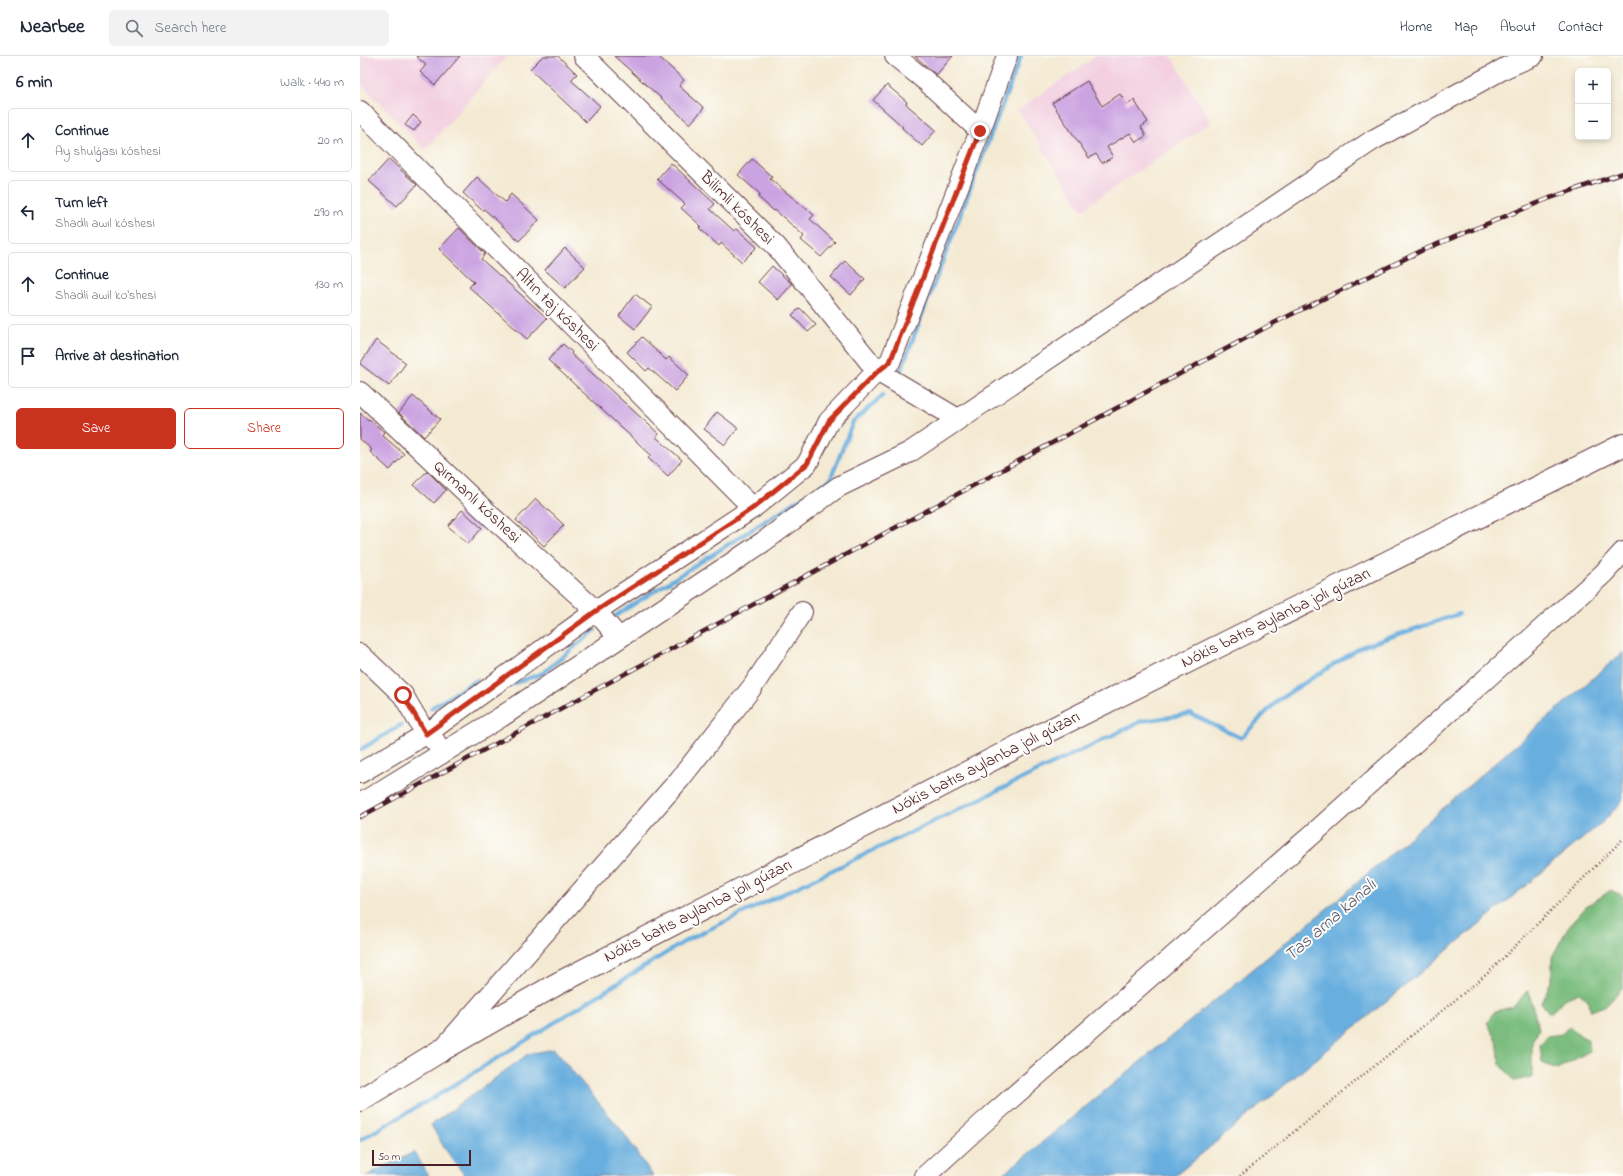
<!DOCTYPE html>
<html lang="en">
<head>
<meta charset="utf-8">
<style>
  :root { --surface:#fff; --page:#f2f2f3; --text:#1f2937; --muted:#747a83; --line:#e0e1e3; --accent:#c8321e }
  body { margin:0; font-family:"Indie Flower",sans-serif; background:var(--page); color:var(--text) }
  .controls { position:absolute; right:12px; top:12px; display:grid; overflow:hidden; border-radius:6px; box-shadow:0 2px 6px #0003 }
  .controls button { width:36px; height:36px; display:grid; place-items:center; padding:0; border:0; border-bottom:1px solid var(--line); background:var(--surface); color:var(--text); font:20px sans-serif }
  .scale { position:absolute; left:12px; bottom:10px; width:99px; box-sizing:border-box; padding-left:4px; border:2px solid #4a1f2b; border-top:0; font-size:11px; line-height:14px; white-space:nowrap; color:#4a1f2b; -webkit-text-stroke:3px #fdfcf7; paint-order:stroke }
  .stop { position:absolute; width:12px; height:12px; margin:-9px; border:3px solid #c8321e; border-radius:50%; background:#fff }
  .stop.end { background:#c8321e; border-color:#fff; box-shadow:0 1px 4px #0008 }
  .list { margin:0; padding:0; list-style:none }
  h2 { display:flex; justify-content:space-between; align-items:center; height:52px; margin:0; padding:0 16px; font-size:17px }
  h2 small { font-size:13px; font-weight:400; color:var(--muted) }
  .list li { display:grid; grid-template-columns:26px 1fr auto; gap:12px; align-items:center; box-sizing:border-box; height:64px; margin:0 8px 8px; padding:0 8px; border:1px solid var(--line); border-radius:6px }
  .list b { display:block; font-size:15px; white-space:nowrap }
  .list p { margin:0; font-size:13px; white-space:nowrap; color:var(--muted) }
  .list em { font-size:13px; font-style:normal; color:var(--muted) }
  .actions { display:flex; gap:8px; padding:12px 16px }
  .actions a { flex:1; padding:9px 0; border:1px solid var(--accent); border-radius:6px; text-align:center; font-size:14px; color:var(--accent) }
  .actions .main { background:var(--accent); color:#fff }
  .icon { flex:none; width:22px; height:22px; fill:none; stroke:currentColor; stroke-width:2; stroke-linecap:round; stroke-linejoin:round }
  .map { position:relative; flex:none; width:1263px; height:1120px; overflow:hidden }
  header { display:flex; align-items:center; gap:24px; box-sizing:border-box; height:56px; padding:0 20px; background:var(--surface); border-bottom:1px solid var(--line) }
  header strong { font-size:19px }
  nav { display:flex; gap:22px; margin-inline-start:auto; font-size:14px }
  .search { width:280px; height:36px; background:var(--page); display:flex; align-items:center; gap:10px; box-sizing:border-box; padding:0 14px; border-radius:6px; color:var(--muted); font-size:15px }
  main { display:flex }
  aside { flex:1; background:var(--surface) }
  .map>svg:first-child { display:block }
</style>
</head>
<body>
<header>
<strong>Nearbee</strong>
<div class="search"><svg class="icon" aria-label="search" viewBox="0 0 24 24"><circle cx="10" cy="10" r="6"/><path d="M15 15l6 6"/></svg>Search here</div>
<nav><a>Home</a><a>Map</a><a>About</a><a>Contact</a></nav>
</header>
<main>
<aside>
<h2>6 min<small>Walk · 440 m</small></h2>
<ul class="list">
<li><svg class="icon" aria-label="ahead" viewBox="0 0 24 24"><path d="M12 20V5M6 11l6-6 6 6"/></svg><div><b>Continue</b><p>Ay shulǵası kóshesi</p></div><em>20 m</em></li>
<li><svg class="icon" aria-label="left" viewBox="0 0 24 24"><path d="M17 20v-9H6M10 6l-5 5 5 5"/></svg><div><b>Turn left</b><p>Shadlı awıl kóshesi</p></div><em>290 m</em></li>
<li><svg class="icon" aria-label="ahead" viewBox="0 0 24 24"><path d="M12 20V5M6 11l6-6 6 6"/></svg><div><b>Continue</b><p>Shadli awil ko'shesi</p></div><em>130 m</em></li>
<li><svg class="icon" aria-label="arrive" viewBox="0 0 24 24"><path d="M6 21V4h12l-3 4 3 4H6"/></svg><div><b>Arrive at destination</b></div></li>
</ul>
<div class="actions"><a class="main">Save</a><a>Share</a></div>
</aside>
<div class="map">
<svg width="1263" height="1120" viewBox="0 0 1263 1120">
  <rect width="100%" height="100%" fill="#fdfcf7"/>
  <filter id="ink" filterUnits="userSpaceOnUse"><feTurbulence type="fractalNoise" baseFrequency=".025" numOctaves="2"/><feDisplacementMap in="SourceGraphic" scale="8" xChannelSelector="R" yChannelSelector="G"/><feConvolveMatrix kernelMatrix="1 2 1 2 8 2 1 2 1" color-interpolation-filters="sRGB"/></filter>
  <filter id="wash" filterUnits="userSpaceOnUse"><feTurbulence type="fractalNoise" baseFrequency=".012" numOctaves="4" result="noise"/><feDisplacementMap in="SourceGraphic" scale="16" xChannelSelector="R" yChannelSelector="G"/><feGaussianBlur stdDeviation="0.9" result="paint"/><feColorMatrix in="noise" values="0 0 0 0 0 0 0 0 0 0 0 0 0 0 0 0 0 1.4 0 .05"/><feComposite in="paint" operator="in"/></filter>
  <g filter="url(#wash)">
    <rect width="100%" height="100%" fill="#f4ead3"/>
    <g fill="#f3cfe0">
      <path d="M 0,0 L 147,0 L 65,94 L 0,27 Z"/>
      <path d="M 736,0 L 811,0 L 851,66 L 722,154 L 658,54 Z"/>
    </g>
    <g fill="#7bbd7f" stroke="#626e55">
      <path d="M 1251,834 L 1263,840 L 1263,931 L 1247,949 L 1231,955 L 1228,944 L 1219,937 L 1204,943 L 1190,958 L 1181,947 L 1192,923 L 1192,901 L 1208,871 L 1226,851 Z"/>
      <path d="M 1168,934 L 1179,973 L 1172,985 L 1172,1021 L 1155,1025 L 1140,1008 L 1137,984 L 1127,967 L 1135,955 L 1153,951 Z"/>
      <path d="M 1209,970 L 1221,980 L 1229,984 L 1230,995 L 1197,1013 L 1182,1007 L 1180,989 L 1187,980 L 1202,978 Z"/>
    </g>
    <g fill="#67aede" stroke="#586684">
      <path d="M 1263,596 L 1263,744 L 1245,764 L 815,1120 L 641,1120 L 976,845 Z"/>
      <path d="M 194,993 L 263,1076 L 293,1120 L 105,1120 L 85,1093 L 71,1069 L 168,998 Z"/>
      <path d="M 54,1096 L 69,1120 L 6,1120 Z"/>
    </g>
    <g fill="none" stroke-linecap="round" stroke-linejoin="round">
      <g stroke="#67aede" stroke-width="4">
        <path d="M 540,317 L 661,0"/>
        <path d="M 252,562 L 470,424 L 493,366 L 523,339"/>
        <path d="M 147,630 L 183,617 L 235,574"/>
        <path d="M 71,652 L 117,624"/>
        <path d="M 0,694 L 41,669"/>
        <path d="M 0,1084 L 78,1039 L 327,884 L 782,665 L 831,658 L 881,682 L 918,644 L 1001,591 L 1099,558"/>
      </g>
    </g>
    <g id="blocks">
      <g fill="#caa3e1">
        <path d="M 56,0 L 100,0 L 75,29 L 60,16 L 66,9 Z"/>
        <path d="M 183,0 L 198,0 L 217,18 L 211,24 L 240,50 L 226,66 L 170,13 Z"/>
        <path d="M 254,0 L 298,0 L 324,24 L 319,30 L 344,52 L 330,68 Z"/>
        <path d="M 555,0 L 593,0 L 576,19 Z"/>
        <path d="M 727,25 L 742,50 L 760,38 L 767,49 L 774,44 L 788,66 L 781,71 L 786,80 L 776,86 L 770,77 L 747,91 L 753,101 L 742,107 L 736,98 L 729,102 L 692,47 Z"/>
        <path d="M 527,29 L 547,46 L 546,48 L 576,74 L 562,90 L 542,72 L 543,71 L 513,44 Z"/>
        <path d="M 53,59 L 61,66 L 54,75 L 45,69 Z"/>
        <path d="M 29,103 L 57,129 L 37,150 L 9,125 Z"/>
        <path d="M 392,103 L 412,121 L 410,123 L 454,159 L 450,163 L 475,186 L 461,201 L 441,184 L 444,180 L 415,154 L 414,155 L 398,141 L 400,138 L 378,119 Z"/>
        <path d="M 311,107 L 355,148 L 350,153 L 374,175 L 377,173 L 397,191 L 382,206 L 361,187 L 359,190 L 339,172 L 341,170 L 321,152 L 325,148 L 297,123 Z"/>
        <path d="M 117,121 L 145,146 L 151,138 L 179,164 L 159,185 L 124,153 L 123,155 L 103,137 Z"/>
        <path d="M 99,172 L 125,198 L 121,203 L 187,262 L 167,283 L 109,231 L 114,226 L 79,193 Z"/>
        <path d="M 205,192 L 225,211 L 205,232 L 185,214 Z"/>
        <path d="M 485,205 L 505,223 L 491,239 L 471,221 Z"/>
        <path d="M 412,210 L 432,228 L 418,244 L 398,226 Z"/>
        <path d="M 275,238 L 292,251 L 275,273 L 259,260 Z"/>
        <path d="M 440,252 L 456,269 L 448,276 L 432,259 Z"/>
        <path d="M 282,281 L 306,304 L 309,301 L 329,319 L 315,335 L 289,312 L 286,315 L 267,296 Z"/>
        <path d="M 16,284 L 46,307 L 29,330 L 0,308 Z"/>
        <path d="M 203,288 L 212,296 L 211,298 L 299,378 L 296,381 L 322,404 L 308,420 L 288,402 L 291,399 L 188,304 Z"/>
        <path d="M 53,340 L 80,363 L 64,381 L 39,357 Z"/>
        <path d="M 357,356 L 378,372 L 365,389 L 344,373 Z"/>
        <path d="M 0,357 L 8,364 L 9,363 L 24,376 L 22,379 L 44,398 L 30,414 L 10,396 L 12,394 L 0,383 Z"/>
        <path d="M 67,415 L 86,434 L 74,447 L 54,429 Z"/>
        <path d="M 176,443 L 204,469 L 184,490 L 156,464 Z"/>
        <path d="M 102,454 L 122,472 L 108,488 L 88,470 Z"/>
      </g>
    </g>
  </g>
  <g filter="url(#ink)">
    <use href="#blocks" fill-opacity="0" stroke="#643d44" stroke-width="1"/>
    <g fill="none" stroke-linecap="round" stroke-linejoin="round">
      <g stroke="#643d44" stroke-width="22">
        <g id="minor">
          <path d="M 224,0 L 416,190 L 517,315 L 598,363"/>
          <path d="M 535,0 L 566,25 L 620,75"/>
          <path d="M 0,55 L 393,452"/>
          <path d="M 0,336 L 133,462 L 236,555 L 259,582"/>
          <path d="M 0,598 L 43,639 L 66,678 L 75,685"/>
          <path d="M 0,717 L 66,678 L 236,555 L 393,452 L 447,408 L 469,365 L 517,315 L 530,306 L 620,75 L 647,0"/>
          <path d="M 0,748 L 141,661 L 403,486 L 478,431 L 550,396 L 1013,84 L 1147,11 L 1173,0"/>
          <path d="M 86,989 L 320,723 L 393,630 L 442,556"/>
          <path d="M 565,1120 L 623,1067 L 954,777 L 1243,518 L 1263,496"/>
        </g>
      </g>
      <g stroke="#643d44" stroke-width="24">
        <path id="major" d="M 0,1044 L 80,995 L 197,928 L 674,682 L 1263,389"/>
      </g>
      <path stroke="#643d44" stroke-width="2.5" stroke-dasharray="1 3" stroke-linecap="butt" d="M 880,1120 L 1127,918 L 1263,783"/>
      <use href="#minor" stroke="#fff" stroke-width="20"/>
      <use href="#major" stroke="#fff" stroke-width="22"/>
      <g stroke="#4a1f2b" stroke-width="4.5">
        <path id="rail" d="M 0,761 L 914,267 L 1063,194 L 1190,142 L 1263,117"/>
      </g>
      <use href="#rail" stroke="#fdfcf7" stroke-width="3" stroke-dasharray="9" stroke-linecap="butt"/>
    </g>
  </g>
  <g fill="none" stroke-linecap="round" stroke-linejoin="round" filter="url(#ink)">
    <path stroke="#c8321e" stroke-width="5" d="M 43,639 L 66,678 L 236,555 L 393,452 L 447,408 L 469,365 L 517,316 L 530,306 L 620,75"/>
  </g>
  <g text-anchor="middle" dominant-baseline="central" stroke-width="4" stroke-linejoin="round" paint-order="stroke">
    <g font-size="17" fill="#4a1f2b" stroke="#fdfcf7">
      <text transform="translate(377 152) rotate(45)">Bilimli kóshesi</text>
      <text transform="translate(197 254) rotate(45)">Altın taj kóshesi</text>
      <text transform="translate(117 446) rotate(43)">Qırmanlı kóshesi</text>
      <text transform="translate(916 562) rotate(-26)">Nókis batıs aylanba jolı gúzarı</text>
      <text transform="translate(626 707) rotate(-27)">Nókis batıs aylanba jolı gúzarı</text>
      <text transform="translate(338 855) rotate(-27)">Nókis batıs aylanba jolı gúzarı</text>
    </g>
    <g font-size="18" font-style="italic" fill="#565873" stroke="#fdfcf7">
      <text transform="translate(971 865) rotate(-41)">Tas arna kanalı</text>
    </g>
  </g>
</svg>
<div class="controls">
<button>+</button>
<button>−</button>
</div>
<div class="scale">50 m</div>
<div class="stop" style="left:43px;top:639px"></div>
<div class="stop end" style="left:620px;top:75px"></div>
</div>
</main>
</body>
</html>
